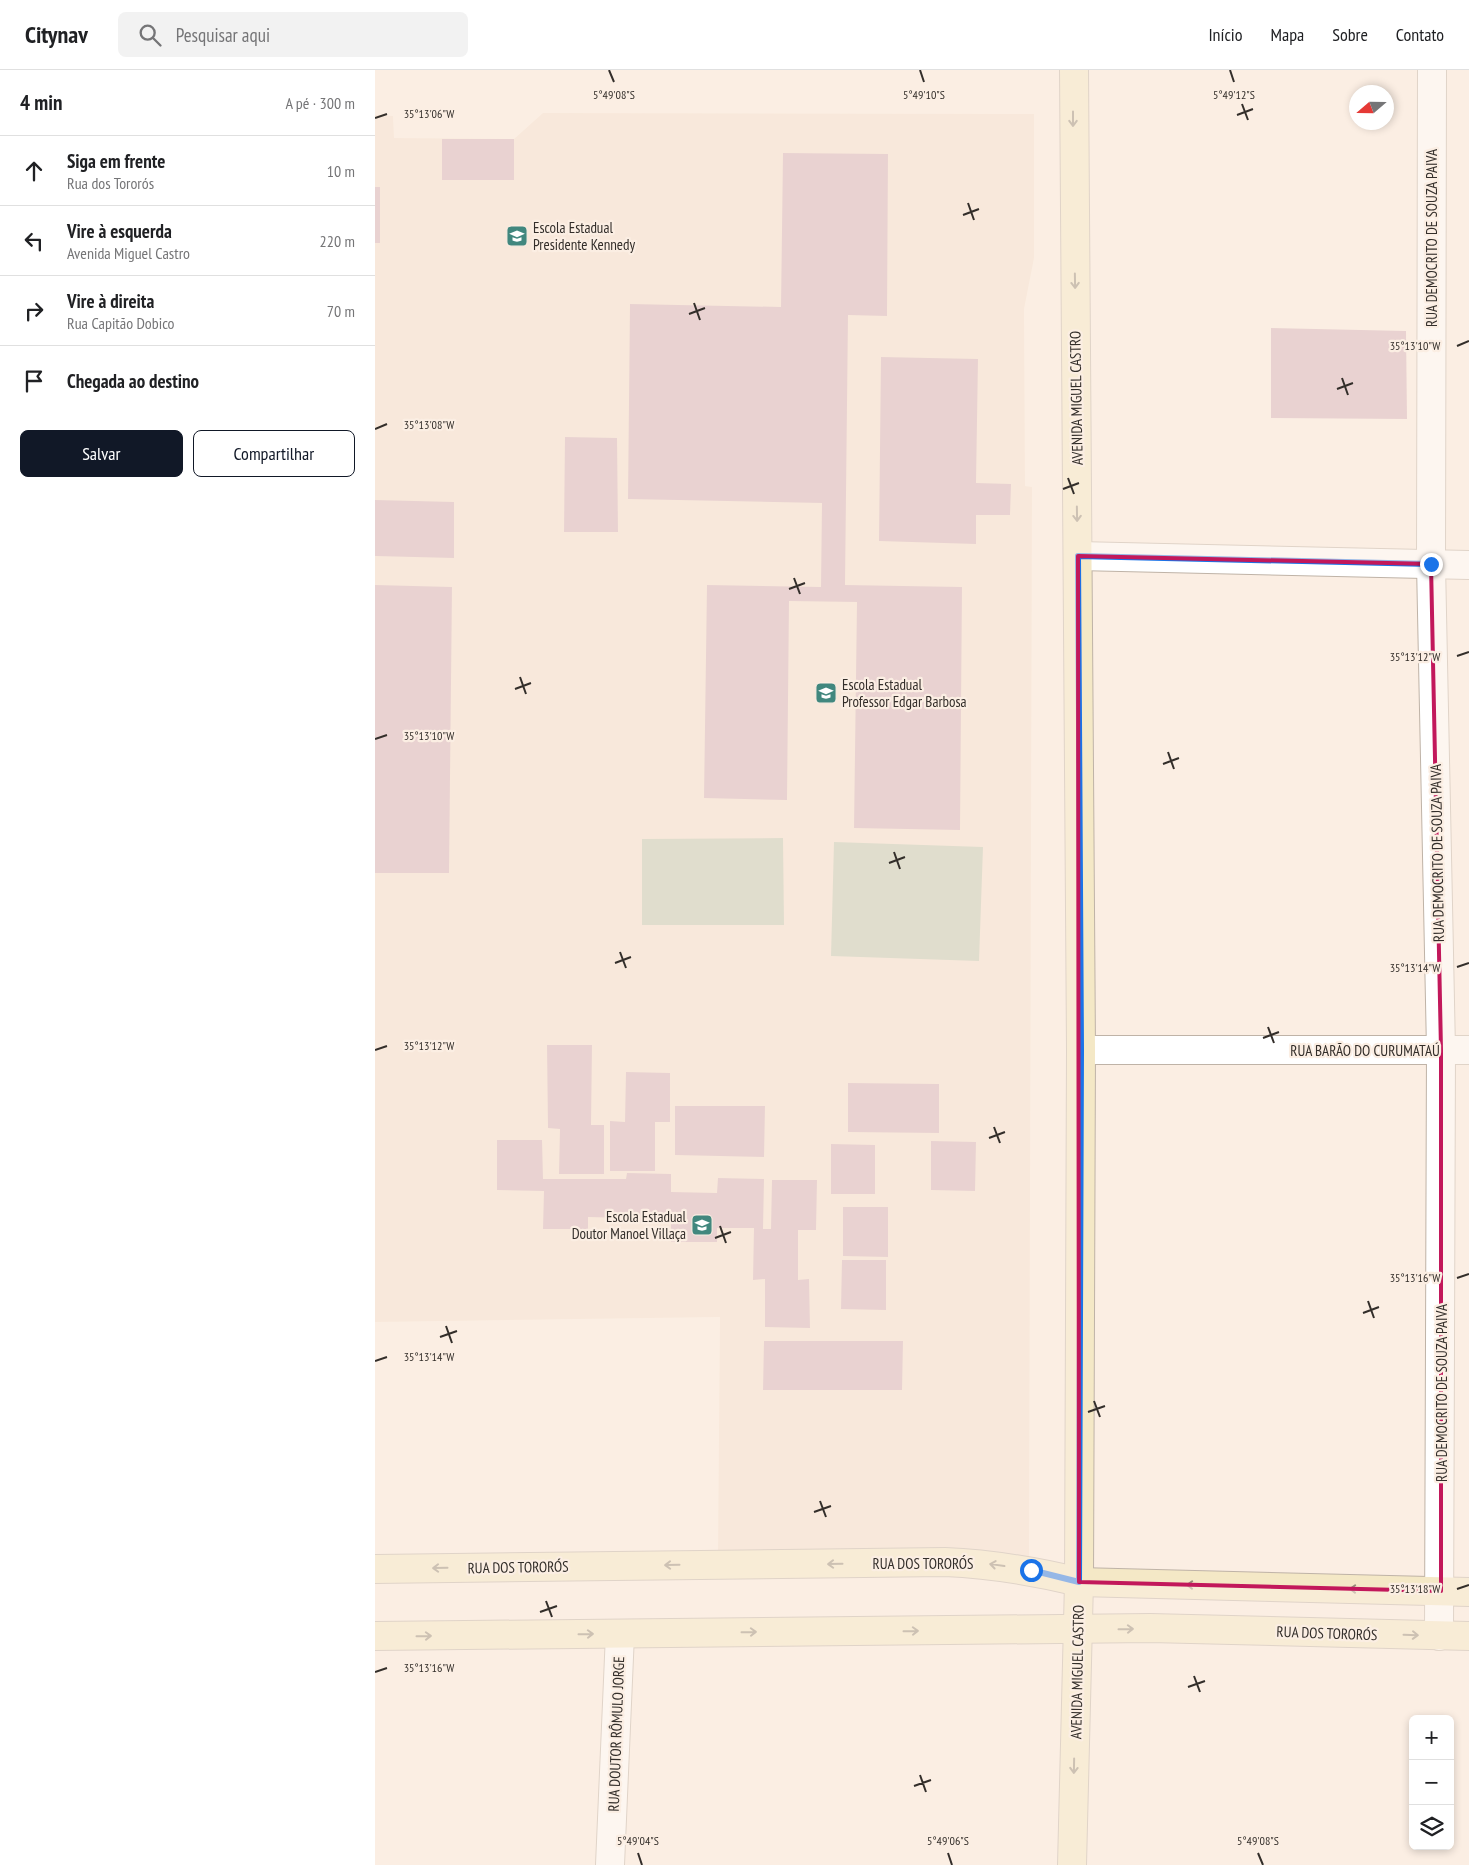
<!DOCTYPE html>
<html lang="pt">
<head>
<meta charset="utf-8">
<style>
  :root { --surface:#fff; --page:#f2f2f2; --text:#202124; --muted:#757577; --line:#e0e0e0; --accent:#111827 }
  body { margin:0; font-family:"PT Sans Narrow",sans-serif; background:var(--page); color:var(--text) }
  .controls { position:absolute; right:15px; bottom:15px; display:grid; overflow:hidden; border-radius:8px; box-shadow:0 2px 8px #0003 }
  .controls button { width:45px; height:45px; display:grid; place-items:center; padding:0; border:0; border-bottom:1px solid var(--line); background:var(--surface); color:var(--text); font:25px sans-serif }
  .compass { position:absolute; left:974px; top:15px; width:45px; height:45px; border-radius:50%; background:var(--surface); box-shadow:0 2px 8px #0003; rotate:250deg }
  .stop { position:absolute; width:15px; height:15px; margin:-11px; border:4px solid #1a73e8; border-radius:50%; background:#fff }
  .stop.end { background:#1a73e8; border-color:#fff; box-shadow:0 1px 5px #0008 }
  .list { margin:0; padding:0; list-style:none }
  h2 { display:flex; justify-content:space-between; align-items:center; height:65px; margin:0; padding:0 20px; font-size:21px }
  h2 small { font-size:16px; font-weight:400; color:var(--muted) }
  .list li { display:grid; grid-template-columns:32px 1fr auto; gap:15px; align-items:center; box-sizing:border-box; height:70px; padding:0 20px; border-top:1px solid var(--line) }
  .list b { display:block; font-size:19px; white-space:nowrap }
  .list p { margin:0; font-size:16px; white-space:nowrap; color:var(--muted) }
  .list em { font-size:16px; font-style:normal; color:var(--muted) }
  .actions { display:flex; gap:10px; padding:15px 20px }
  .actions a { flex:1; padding:11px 0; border:1px solid var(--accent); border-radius:8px; text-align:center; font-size:18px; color:var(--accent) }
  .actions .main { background:var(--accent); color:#fff }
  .icon { flex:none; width:28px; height:28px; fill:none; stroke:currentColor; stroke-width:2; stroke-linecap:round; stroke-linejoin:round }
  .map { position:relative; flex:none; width:1094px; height:1795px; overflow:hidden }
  header { display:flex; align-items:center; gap:30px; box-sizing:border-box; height:70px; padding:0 25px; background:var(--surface); border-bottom:1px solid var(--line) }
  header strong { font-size:24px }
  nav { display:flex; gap:28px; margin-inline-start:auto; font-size:18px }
  .search { width:350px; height:45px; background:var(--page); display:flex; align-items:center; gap:12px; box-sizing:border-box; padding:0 18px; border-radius:8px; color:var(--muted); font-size:19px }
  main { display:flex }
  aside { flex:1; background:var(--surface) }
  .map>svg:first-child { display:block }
</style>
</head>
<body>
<header>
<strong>Citynav</strong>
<div class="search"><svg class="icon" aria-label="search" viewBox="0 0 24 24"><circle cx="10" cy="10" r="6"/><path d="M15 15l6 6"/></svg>Pesquisar aqui</div>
<nav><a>Início</a><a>Mapa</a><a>Sobre</a><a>Contato</a></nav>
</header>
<main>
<aside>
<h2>4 min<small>A pé · 300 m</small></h2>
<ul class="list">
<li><svg class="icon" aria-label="ahead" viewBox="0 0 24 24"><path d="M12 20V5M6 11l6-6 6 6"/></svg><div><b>Siga em frente</b><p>Rua dos Tororós</p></div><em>10 m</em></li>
<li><svg class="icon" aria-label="left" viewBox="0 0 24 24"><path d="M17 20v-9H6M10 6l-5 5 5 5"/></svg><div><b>Vire à esquerda</b><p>Avenida Miguel Castro</p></div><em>220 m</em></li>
<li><svg class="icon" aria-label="right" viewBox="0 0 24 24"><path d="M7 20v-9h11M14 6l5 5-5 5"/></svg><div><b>Vire à direita</b><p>Rua Capitão Dobico</p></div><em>70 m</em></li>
<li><svg class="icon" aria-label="arrive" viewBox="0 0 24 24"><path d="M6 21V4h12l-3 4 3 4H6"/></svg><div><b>Chegada ao destino</b></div></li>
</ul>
<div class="actions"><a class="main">Salvar</a><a>Compartilhar</a></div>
</aside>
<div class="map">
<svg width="1094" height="1795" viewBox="0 0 1094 1795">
  <rect width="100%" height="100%" fill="#fbeee3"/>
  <path fill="#f4e1d0" d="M 168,43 L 659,44 L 659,188 L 649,239 L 650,416 L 657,417 L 654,1487 L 343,1483 L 345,1247 L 0,1252 L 0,45 L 18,46 L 19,68 L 139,69 Z"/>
  <g fill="#bfc8b2">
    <path d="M 408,768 L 409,855 L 267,855 L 267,769 Z"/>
    <path d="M 459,772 L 608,777 L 604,891 L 456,886 Z"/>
  </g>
  <g fill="#d3b0ba">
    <rect x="67" y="69" width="72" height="41"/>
    <path d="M 408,83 L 513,84 L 512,246 L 473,245 L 470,515 L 587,517 L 585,760 L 479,758 L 482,532 L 414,531 L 412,730 L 329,728 L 332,515 L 446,517 L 447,433 L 253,429 L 255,234 L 406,237 Z"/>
    <rect x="0" y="117" width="5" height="56"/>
    <path d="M 896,258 L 1031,261 L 1032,349 L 896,348 Z"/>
    <path d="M 506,287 L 603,289 L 601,413 L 636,414 L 635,445 L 601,445 L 601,474 L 504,471 Z"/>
    <path d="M 190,367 L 242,368 L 243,462 L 189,462 Z"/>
    <path d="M 0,430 L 79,432 L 79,488 L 0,486 Z"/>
    <path d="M 0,515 L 77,517 L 74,803 L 0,803 Z"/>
    <path d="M 172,975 L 217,975 L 216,1055 L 229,1055 L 229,1104 L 184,1104 L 185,1059 L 173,1058 Z"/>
    <path d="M 251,1002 L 295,1003 L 295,1052 L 280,1052 L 280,1101 L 235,1101 L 235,1051 L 250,1052 Z"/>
    <path d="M 473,1013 L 564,1014 L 564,1063 L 473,1062 Z"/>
    <path d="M 300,1036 L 390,1036 L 389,1087 L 300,1085 Z"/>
    <path d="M 122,1070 L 167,1070 L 168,1109 L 251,1109 L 252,1103 L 296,1104 L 296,1122 L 342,1123 L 343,1108 L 389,1109 L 388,1159 L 396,1159 L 397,1110 L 442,1110 L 441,1160 L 423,1160 L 423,1210 L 434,1209 L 435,1258 L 390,1257 L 390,1209 L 378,1210 L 379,1158 L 342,1158 L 342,1172 L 296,1172 L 296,1153 L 251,1152 L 251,1148 L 213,1147 L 213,1159 L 168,1159 L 169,1121 L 122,1120 Z"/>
    <path d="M 556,1071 L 601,1072 L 600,1121 L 556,1120 Z"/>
    <path d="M 456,1074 L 500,1075 L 500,1124 L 456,1124 Z"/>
    <path d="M 468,1137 L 513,1137 L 513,1187 L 468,1186 Z"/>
    <path d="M 467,1190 L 511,1190 L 511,1240 L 466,1239 Z"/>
    <path d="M 389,1271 L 528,1271 L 527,1320 L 388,1320 Z"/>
  </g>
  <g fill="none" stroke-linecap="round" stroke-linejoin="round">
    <g stroke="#bfb3a7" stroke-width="30">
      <g id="street">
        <path d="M 1057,0 L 1056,494 L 1066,980 L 1064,1566"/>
        <path d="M 703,486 L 1094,495"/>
        <path d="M 706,980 L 1094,980"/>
        <path d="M 235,1795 L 245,1564"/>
      </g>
    </g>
    <g stroke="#bfb3a7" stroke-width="30">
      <g id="secondary">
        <path d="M 0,1499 L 570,1492 C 617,1494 659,1501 704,1512 L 1094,1522"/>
        <path d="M 0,1566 L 775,1558 L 1094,1566"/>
        <path d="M 697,1795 L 704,1512 L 706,980 L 699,0"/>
      </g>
    </g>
    <use href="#street" stroke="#fff" stroke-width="28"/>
    <use href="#secondary" stroke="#f4e8c6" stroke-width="28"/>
  </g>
  <defs><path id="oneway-shaft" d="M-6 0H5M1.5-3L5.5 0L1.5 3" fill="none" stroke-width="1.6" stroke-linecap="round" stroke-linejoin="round" transform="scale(1.25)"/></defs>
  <g stroke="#948b78">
    <use href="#oneway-shaft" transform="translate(698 49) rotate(90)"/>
    <use href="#oneway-shaft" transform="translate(700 211) rotate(89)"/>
    <use href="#oneway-shaft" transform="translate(702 444) rotate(89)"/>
    <use href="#oneway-shaft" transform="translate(460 1494) rotate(179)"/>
    <use href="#oneway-shaft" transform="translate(297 1495) rotate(179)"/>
    <use href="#oneway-shaft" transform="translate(622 1495) rotate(-172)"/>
    <use href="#oneway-shaft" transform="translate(65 1498) rotate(179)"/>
    <use href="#oneway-shaft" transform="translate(819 1515) rotate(-179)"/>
    <use href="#oneway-shaft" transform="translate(982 1519) rotate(-179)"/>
    <use href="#oneway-shaft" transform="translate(751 1559) rotate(-1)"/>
    <use href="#oneway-shaft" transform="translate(536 1561) rotate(-1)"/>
    <use href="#oneway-shaft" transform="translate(374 1562) rotate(-1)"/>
    <use href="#oneway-shaft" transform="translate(211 1564) rotate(-1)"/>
    <use href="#oneway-shaft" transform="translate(1036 1565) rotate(2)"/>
    <use href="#oneway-shaft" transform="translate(49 1566) rotate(-1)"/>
    <use href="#oneway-shaft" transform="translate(699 1696) rotate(91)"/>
  </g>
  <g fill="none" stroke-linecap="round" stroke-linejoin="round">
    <path stroke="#1a73e8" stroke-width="6" d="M 656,1500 L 704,1512 L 706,980 L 703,486 L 1056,494"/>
  </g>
  <path d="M0 0H1094V1795H0ZM 703,486 L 1056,494 L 1066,980 L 1066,1521 L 704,1512 Z" fill="#fbeee3" fill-opacity=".55" fill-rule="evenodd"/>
  <path fill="none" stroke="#c2185b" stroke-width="4" stroke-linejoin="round" d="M 703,486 L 1056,494 L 1066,980 L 1066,1521 L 704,1512 Z"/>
  <path fill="none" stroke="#332e2a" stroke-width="2" d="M 234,0 L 239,12M 545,0 L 549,12M 855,0 L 859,12M 867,34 L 873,50M 862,45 L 878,39M 0,48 L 12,44M 593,133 L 599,150M 588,145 L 604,139M 319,233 L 325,250M 314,244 L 330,238M 1082,276 L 1094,271M 967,308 L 973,325M 962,319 L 978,313M 0,359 L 12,354M 693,408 L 699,424M 688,419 L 704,413M 419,508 L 425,524M 414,519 L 430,513M 1082,586 L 1094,582M 145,607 L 151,624M 140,619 L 156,613M 0,669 L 12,665M 793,682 L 799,699M 788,694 L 804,688M 519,782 L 525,799M 514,793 L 530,787M 245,882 L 251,898M 240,893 L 256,887M 1082,897 L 1094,893M 893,957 L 899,973M 888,968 L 904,962M 0,980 L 12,976M 619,1057 L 625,1073M 614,1068 L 630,1062M 345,1156 L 351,1173M 340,1168 L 356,1162M 1082,1208 L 1094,1204M 993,1231 L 999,1248M 988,1243 L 1004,1237M 71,1256 L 77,1273M 65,1267 L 82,1261M 0,1291 L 12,1287M 719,1331 L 725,1347M 713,1342 L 730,1336M 445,1431 L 451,1447M 439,1442 L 456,1436M 1082,1519 L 1094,1515M 171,1531 L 177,1547M 165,1542 L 182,1536M 0,1602 L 12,1598M 819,1606 L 825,1622M 813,1617 L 830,1611M 545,1705 L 551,1722M 539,1716 L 556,1710M 263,1783 L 267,1795M 573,1783 L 577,1795M 883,1783 L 888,1795"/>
  <defs>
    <g id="school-square" transform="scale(1.125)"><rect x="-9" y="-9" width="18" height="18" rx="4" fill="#41877e" stroke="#fbeee3"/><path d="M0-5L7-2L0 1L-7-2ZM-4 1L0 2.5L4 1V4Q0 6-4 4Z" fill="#fff"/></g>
  </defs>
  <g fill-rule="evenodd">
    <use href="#school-square" x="142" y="166"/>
    <use href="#school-square" x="451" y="623"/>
    <use href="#school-square" x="327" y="1155"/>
  </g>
  <g text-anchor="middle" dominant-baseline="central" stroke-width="4.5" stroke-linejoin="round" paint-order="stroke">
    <g font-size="15" fill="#332e2a" stroke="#fbeee3" text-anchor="start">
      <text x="158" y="157">Escola Estadual<tspan x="158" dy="17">Presidente Kennedy</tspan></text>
      <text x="467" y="614">Escola Estadual<tspan x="467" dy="17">Professor Edgar Barbosa</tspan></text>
      <text x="311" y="1146" text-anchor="end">Escola Estadual<tspan x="311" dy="17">Doutor Manoel Villaça</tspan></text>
    </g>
    <g font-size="15" fill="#332e2a" stroke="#fbeee3">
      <text transform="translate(1056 168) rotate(-90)">RUA DEMOCRITO DE SOUZA PAIVA</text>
      <text transform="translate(701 328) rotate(-91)">AVENIDA MIGUEL CASTRO</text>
      <text transform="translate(1062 783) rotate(-91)">RUA DEMOCRITO DE SOUZA PAIVA</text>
      <text x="990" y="980">RUA BARÃO DO CURUMATAÚ</text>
      <text transform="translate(1066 1323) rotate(-90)">RUA DEMOCRITO DE SOUZA PAIVA</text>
      <text x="548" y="1493">RUA DOS TORORÓS</text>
      <text transform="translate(143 1497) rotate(-1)">RUA DOS TORORÓS</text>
      <text transform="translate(952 1563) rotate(2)">RUA DOS TORORÓS</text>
      <text transform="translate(702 1602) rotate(-89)">AVENIDA MIGUEL CASTRO</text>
      <text transform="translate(241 1664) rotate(-88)">RUA DOUTOR RÔMULO JORGE</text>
    </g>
  </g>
  <g font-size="12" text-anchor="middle" fill="#332e2a" stroke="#fbeee3" stroke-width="4.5" stroke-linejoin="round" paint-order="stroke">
    <text x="239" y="29">5°49'08"S</text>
    <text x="549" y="29">5°49'10"S</text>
    <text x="859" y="29">5°49'12"S</text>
    <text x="54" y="48">35°13'06"W</text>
    <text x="1040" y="280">35°13'10"W</text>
    <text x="54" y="359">35°13'08"W</text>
    <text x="1040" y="591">35°13'12"W</text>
    <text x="54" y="670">35°13'10"W</text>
    <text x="1040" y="902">35°13'14"W</text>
    <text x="54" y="980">35°13'12"W</text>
    <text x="1040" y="1212">35°13'16"W</text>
    <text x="54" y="1291">35°13'14"W</text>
    <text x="1040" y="1523">35°13'18"W</text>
    <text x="54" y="1602">35°13'16"W</text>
    <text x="263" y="1775">5°49'04"S</text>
    <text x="573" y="1775">5°49'06"S</text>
    <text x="883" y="1775">5°49'08"S</text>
  </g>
</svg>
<div class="controls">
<button>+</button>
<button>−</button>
<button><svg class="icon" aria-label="layers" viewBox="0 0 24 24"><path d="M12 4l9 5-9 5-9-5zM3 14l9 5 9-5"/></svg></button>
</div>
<svg class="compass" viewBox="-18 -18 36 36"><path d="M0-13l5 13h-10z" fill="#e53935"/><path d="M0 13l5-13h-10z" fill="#757577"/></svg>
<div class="stop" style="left:656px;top:1500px"></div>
<div class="stop end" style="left:1056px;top:494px"></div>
</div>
</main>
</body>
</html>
